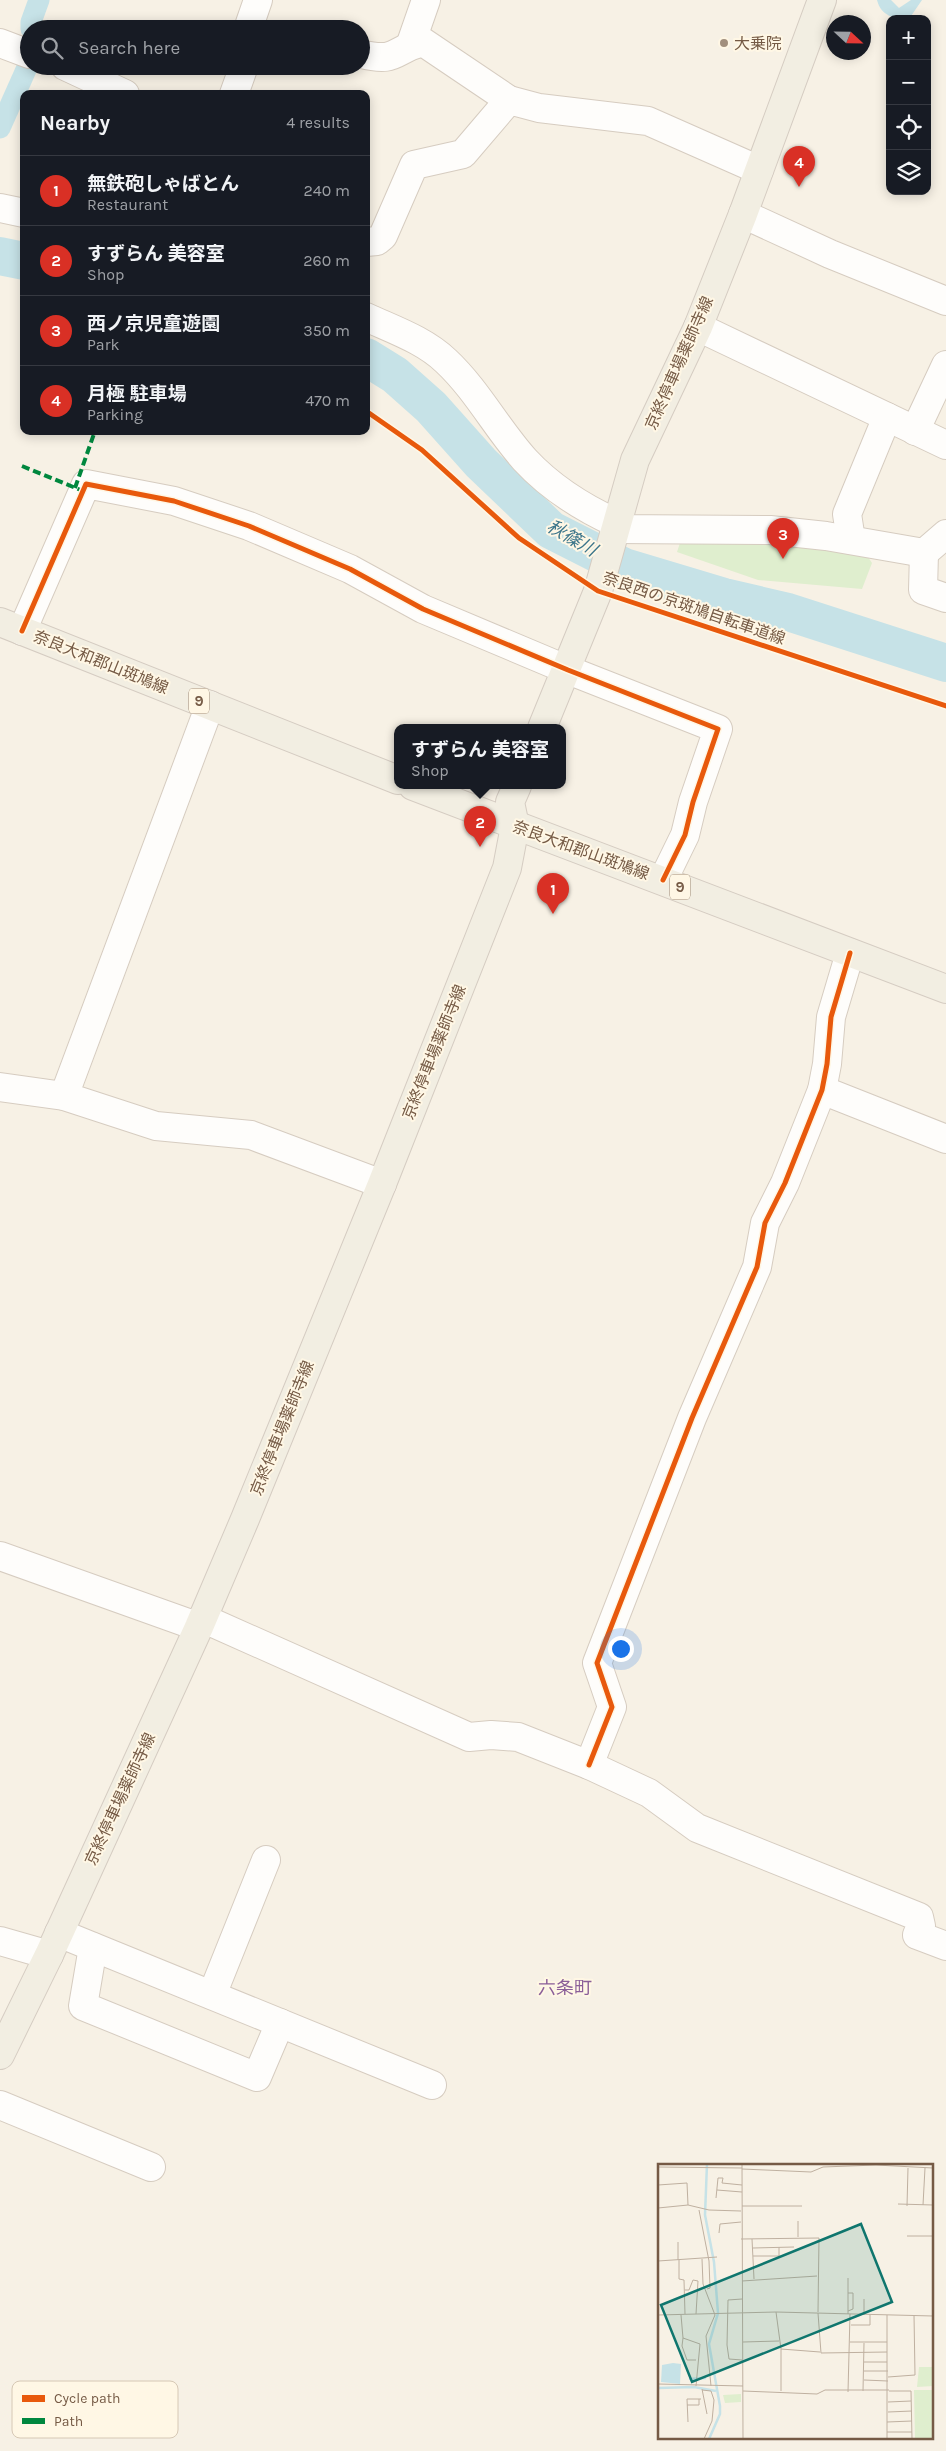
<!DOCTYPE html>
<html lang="en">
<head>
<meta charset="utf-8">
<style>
  :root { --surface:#171b24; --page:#242831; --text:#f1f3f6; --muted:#9ea1a6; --line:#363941; --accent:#d93025 }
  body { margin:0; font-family:Karla,"Noto Sans JP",sans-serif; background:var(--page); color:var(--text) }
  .controls { position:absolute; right:15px; top:15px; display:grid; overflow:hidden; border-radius:10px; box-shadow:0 2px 12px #0003 }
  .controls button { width:45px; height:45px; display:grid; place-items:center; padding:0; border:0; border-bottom:1px solid var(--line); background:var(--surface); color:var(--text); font:25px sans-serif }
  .compass { position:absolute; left:826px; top:15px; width:45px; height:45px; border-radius:50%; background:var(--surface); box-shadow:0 2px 12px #0003; rotate:112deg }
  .you { position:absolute; left:620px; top:1648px; width:18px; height:18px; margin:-12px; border:4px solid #fff; border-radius:50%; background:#1a73e8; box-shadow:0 0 0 8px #1a73e833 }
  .badge { display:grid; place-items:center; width:32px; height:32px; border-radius:50%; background:var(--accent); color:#fff; font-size:16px; font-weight:700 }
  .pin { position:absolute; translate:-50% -41px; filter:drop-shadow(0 1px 2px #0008) }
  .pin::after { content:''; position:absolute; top:26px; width:18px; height:15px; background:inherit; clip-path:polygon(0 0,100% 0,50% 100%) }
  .popup { position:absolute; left:394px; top:724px; width:172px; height:65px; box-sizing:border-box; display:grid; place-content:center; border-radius:10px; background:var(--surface); filter:drop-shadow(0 1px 4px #0005); font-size:16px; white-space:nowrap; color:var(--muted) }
  .popup b { font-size:19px; color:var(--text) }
  .popup::after { content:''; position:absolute; left:50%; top:100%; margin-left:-10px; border:10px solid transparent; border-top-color:var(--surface) }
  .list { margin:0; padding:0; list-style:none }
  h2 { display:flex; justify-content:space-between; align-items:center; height:65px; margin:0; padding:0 20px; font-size:21px }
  h2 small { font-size:16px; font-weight:400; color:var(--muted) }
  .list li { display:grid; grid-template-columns:32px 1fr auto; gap:15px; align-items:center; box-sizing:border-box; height:70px; padding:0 20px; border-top:1px solid var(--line) }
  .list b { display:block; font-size:19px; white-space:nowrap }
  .list p { margin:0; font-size:16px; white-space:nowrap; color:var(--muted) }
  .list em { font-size:16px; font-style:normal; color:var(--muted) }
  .icon { flex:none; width:28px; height:28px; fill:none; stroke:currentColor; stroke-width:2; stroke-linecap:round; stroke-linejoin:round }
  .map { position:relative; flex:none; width:946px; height:2451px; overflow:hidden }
  .search { position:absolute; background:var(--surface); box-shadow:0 2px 12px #0003; left:20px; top:20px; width:350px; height:55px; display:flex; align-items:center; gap:12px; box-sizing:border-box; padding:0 18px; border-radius:28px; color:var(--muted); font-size:19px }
  .panel { position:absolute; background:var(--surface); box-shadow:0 2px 12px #0003; left:20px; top:90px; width:350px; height:345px; border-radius:10px }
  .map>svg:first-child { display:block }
</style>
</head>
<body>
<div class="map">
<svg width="946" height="2451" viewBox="0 0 946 2451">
  <rect width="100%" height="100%" fill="#f7f1e5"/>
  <path fill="#dfeece" d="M 682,537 L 771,539 L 866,554 L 872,563 L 862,589 L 758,580 L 677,552 Z"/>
  <path fill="#c6e2e7" d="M 877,0 L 891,0 L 899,8 L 911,0 L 922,0 L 909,19 C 894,19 881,16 877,0 Z"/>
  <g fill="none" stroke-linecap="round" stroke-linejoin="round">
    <g stroke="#c6e2e7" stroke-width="21">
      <path d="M 31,29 L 31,22 L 39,0"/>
      <path d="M 0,128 L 29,63"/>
    </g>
    <g stroke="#c6e2e7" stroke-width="38">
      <path d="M 0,256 L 24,261"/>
      <path d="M 366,357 L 395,375 L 431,407 L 481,463 L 551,530 L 624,567 L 724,597 L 788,612 L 946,663"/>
    </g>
    <g stroke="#d6ccc0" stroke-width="30">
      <g id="minor">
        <path d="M 248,29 L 258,0"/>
        <path d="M 0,43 L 29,54"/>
        <path d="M 410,46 L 426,0"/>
        <path d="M 361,54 C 398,63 392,50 423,42 L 509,100"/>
        <path d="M 65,66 L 125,94"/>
        <path d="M 234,94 L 244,66"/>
        <path d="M 0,208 L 24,213"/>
        <path d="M 743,214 L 830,254 L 946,301"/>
        <path d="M 366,242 L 377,241 L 383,236 L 414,165 L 463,154 L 509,100 L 539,108 L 648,121 L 759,170"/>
        <path d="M 366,317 C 394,330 424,340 446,361 C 477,390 497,429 525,460 C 551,488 581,507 616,523 L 614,529 L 770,530 L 826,536 L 924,553 L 946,534"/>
        <path d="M 698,327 L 946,445"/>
        <path d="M 915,431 L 946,365"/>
        <path d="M 851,540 L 847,514 L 887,417"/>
        <path d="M 924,553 L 923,590 L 946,598"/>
        <path d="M 22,631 L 86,484 L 174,501 L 249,526 L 350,569 L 423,609 L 568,670 L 718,729 L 693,802 L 685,835 L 663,880"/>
        <path d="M 0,1087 L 64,1096 L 156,1126 L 251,1135 L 382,1184"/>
        <path d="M 822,1090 L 946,1139"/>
        <path d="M 64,1096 L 210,705"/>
        <path d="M 0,1556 L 199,1627"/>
        <path d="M 202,1618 L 469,1737 L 491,1735 L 518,1737 L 589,1765 L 649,1793 L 697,1828 L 919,1917 L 921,1926 L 917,1935 L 946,1946"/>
        <path d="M 589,1765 L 612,1707 L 597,1663 L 692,1418 L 757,1267 L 765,1223 L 785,1183 L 822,1090 L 827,1064 L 831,1017 L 850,953"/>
        <path d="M 59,1933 L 432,2085"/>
        <path d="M 0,1941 L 49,1955"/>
        <path d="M 93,1947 L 83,2006 L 257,2077 L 280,2023"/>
        <path d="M 212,1995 L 266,1860"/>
        <path d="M 0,2105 L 151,2167"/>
      </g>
    </g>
    <g stroke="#d5ccc2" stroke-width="30">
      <g id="major">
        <path d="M 0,622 L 398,780"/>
        <path d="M 542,728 L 598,591 L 635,460 L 698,327 L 743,214 L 822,0"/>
        <path d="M 413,786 L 946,989"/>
        <path d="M 0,2055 L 49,1955 L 199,1627 L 245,1519 L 382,1184 L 507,868 L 515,826 L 510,802 L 517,786"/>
      </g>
    </g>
    <use href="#minor" stroke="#fefdfb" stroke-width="28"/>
    <use href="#major" stroke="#f2eee2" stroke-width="28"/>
    <g stroke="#00873e" stroke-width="4" stroke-dasharray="8 4" stroke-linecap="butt">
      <path d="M 22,466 L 83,491"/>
      <path d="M 75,488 L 95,431"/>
    </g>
    <g stroke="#fff7e5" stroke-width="8">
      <g id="cycleway">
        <path d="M 366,411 L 422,450 L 519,538 L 598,591 L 946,706"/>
        <path d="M 22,631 L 86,484 L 174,501 L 249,526 L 350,569 L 423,609 L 568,670 L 718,729 L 693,802 L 685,835 L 663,880"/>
        <path d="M 589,1765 L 612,1707 L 597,1663 L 692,1418 L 757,1267 L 765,1223 L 785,1183 L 822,1090 L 827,1064 L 831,1017 L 850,953"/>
      </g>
    </g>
    <use href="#cycleway" stroke="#e8590c" stroke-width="5"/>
  </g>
  <circle fill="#a28f7d" stroke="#fff7e5" stroke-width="2" cx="724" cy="43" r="5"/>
  <g text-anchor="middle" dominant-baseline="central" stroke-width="4" stroke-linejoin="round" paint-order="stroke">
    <g fill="#fff7e5" stroke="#9e8975" stroke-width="1">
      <rect x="189" y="688.5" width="20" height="25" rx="4"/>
      <rect x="670" y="874.5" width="20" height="25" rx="4"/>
    </g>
    <g font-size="15" font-weight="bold" fill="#755a45">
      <text x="199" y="701">9</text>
      <text x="680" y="887">9</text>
    </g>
    <g font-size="16" fill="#755a45" stroke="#fff7e5" text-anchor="start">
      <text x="734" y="43">大乗院</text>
    </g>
    <g font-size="16" fill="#755a45" stroke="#fff7e5">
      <text transform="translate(679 363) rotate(-66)">京終停車場薬師寺線</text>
      <text transform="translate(694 608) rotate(19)">奈良西の京斑鳩自転車道線</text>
      <text transform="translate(101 662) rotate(22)">奈良大和郡山斑鳩線</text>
      <text transform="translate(581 850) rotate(20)">奈良大和郡山斑鳩線</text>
      <text transform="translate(434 1052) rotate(-68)">京終停車場薬師寺線</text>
      <text transform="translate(282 1428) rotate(-68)">京終停車場薬師寺線</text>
      <text transform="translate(120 1799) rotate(-65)">京終停車場薬師寺線</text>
    </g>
    <g font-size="18" font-style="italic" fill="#3d768b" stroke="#fff7e5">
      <text transform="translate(572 538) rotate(30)">秋篠川</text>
    </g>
    <g font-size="18" fill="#8b5f99" stroke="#fff7e5">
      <text x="565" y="1988">六条町</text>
    </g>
  </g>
  <g transform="translate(658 2164)">
    <rect width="275" height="275" fill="#f7f1e5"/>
    <path d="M 261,203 L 275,203 L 275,222 L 259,223 ZM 256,226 L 275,226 L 275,275 L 257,275 ZM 83,230 L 83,238 L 67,239 L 65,231 Z" fill="#dfeece"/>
    <path d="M 15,199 L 23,200 L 22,220 L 3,218 L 4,201 Z" fill="#c6e2e7"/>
    <path fill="none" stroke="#c6e2e7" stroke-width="2.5" d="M 49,0 L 47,51 L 56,98 L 60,149 L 51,180 L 62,242 L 62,250 L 51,275M 31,215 L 48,214M 0,224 L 36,223 L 58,227"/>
    <path fill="none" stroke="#bfb0a0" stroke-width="1" d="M 84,0 L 85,275M 0,3 L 84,4M 84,5 L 153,8 L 165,3 L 218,1 L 275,4M 0,21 L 29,19 L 30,41M 59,26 L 84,28M 58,34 L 60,14 L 65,14 L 64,19 L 84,21M 240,40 L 275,41M 265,41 L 267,4M 84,42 L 144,42M 249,42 L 250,4M 0,44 L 30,41 L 51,46 L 83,47M 41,46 L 51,97 L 52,124 L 49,125M 140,57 L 140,73M 61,69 L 62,60 L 83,58M 249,72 L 275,72M 83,75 L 161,74 L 160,148M 94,75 L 96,115M 20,78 L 20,96M 95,84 L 136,83M 95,92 L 121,92 L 121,83M 44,95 L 45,120 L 57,151 L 48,172 L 53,222M 21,96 L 21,115 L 26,116 L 27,150M 0,97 L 59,93M 84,117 L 159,112M 27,126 L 31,126 L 35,116 L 40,117 L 38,150M 190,129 L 195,129 L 195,145 L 190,147M 84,135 L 70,136 L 69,181 L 71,195 L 84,196M 118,148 L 123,185 L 123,227M 160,149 L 163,189 L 229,188M 190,150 L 190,114M 0,151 L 118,148 L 275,152M 23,151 L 25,174 L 42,180 L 38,222M 206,151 L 206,135M 229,151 L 229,275M 193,161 L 212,161 L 212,151M 25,174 L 24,182 L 29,196 L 38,196M 85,178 L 121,177M 192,178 L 229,178M 123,185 L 162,188M 206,198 L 229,198M 206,207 L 230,207M 230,213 L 257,211 L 256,151M 206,216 L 230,217M 0,220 L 85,222M 44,225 L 49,250M 44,226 L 53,227 L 56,236 L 54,257 L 46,275M 85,227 L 159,230 L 167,226 L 231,226M 205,227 L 206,179M 231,227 L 253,227 L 254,275M 190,228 L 192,150M 230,238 L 253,237M 29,241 L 41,241 L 41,235M 230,248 L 254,247M 30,258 L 29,235 L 43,235M 229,258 L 254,257M 229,268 L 254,268"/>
    <path fill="#0f766e" fill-opacity="0.15" stroke="#0f766e" stroke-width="2.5" d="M 203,60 L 234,138 L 34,218 L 3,141 Z"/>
    <rect width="275" height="275" fill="none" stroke="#755a45" stroke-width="2.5"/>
  </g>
  <rect x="12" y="2381" width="166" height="57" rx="8" fill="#fff7e5" stroke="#d6c8b5" stroke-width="1"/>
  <rect x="22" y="2395" width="23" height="7" fill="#e8590c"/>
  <rect x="22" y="2418" width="23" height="6" fill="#00873e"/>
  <g font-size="14" fill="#755a45">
    <text x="54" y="2403">Cycle path</text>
    <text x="54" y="2426">Path</text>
  </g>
</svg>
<div class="controls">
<button>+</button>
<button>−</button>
<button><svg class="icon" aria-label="locate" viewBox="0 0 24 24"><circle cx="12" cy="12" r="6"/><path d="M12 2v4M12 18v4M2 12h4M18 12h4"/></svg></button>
<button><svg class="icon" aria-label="layers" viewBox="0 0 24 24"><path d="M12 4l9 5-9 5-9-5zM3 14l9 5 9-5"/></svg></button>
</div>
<svg class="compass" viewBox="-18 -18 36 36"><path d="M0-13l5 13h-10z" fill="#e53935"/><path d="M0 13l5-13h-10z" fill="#9ea1a6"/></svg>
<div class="you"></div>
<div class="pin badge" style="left:553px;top:914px">1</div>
<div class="pin badge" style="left:480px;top:847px">2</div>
<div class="popup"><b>すずらん 美容室</b>Shop</div>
<div class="pin badge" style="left:783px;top:559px">3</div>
<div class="pin badge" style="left:799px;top:187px">4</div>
<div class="search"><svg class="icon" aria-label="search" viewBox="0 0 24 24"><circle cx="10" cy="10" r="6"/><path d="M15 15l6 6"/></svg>Search here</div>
<section class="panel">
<h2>Nearby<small>4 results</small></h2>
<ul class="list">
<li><span class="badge">1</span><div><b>無鉄砲しゃばとん</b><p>Restaurant</p></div><em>240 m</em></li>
<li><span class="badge">2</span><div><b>すずらん 美容室</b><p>Shop</p></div><em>260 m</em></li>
<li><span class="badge">3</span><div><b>西ノ京児童遊園</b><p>Park</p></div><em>350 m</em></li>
<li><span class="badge">4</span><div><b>月極 駐車場</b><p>Parking</p></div><em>470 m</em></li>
</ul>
</section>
</div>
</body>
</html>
